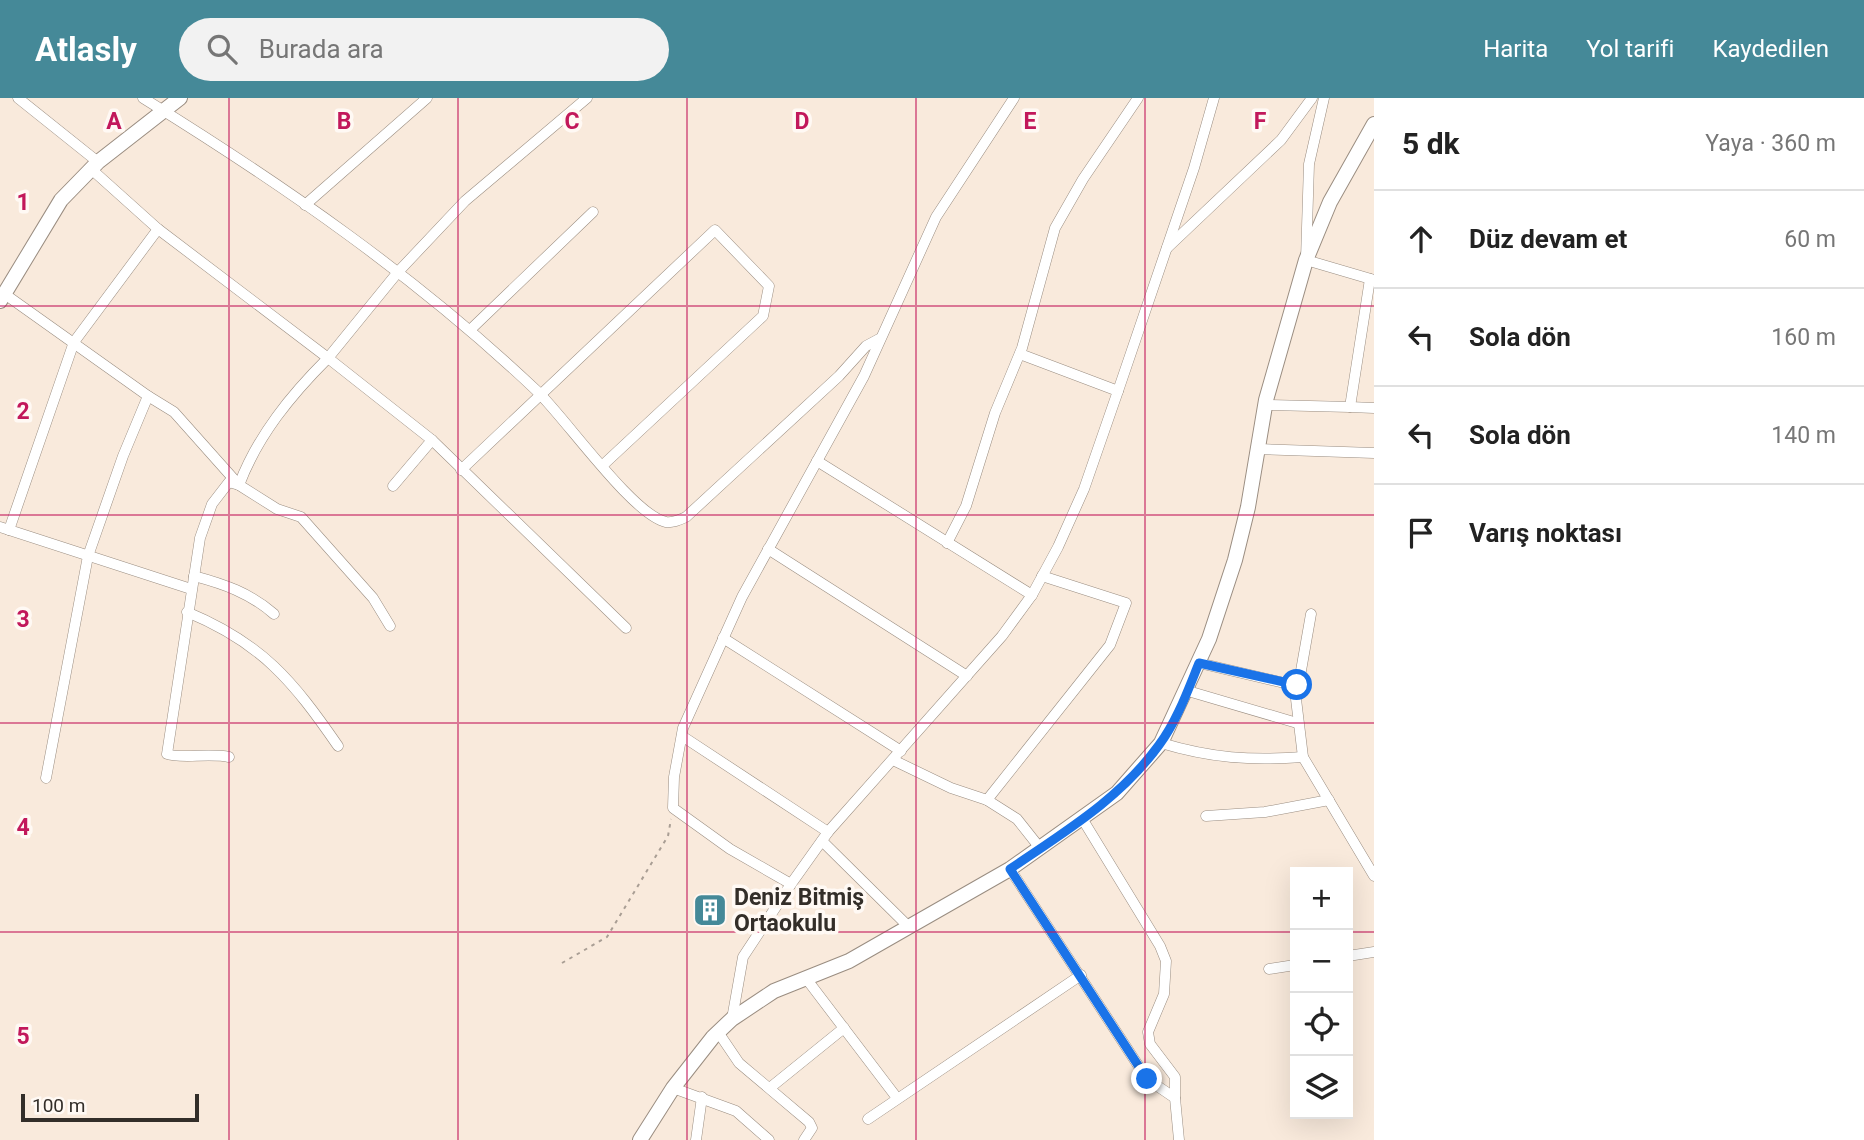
<!DOCTYPE html>
<html lang="tr">
<head>
<meta charset="utf-8">
<style>
  :root { --surface:#fff; --page:#f2f2f2; --text:#222; --muted:#767676; --line:#e0e0e0; --accent:#458998 }
  body { margin:0; font-family:Roboto,sans-serif; background:var(--page); color:var(--text) }
  .controls { position:absolute; right:21px; bottom:21px; display:grid; overflow:hidden; border-radius:0px; box-shadow:0 7px 28px #0002 }
  .controls button { width:63px; height:63px; display:grid; place-items:center; padding:0; border:0; border-bottom:2px solid var(--line); background:var(--surface); color:var(--text); font:35px sans-serif }
  .scale { position:absolute; left:21px; bottom:18px; width:178px; box-sizing:border-box; padding-left:7px; border:4px solid #332e29; border-top:0; font-size:19px; line-height:24px; white-space:nowrap; color:#332e29; -webkit-text-stroke:5px #fff9f4; paint-order:stroke }
  .stop { position:absolute; width:21px; height:21px; margin:-16px; border:5px solid #1a73e8; border-radius:50%; background:#fff }
  .stop.end { background:#1a73e8; border-color:#fff; box-shadow:0 2px 7px #0008 }
  .list { margin:0; padding:0; list-style:none }
  h2 { display:flex; justify-content:space-between; align-items:center; height:91px; margin:0; padding:0 28px; font-size:30px }
  h2 small { font-size:23px; font-weight:400; color:var(--muted) }
  .list li { display:grid; grid-template-columns:46px 1fr auto; gap:21px; align-items:center; box-sizing:border-box; height:98px; padding:0 28px; border-top:2px solid var(--line) }
  .list b { display:block; font-size:26px; white-space:nowrap }
  .list em { font-size:23px; font-style:normal; color:var(--muted) }
  .icon { flex:none; width:38px; height:38px; fill:none; stroke:currentColor; stroke-width:2; stroke-linecap:round; stroke-linejoin:round }
  .map { position:relative; flex:none; width:1374px; height:1042px; overflow:hidden }
  header { display:flex; align-items:center; gap:42px; box-sizing:border-box; height:98px; padding:0 35px; background:var(--accent); color:#fff }
  header strong { font-size:33px }
  nav { display:flex; gap:38px; margin-inline-start:auto; font-size:24px }
  .search { width:490px; height:63px; background:var(--page); display:flex; align-items:center; gap:18px; box-sizing:border-box; padding:0 24px; border-radius:38px; color:var(--muted); font-size:26px }
  main { display:flex }
  aside { flex:1; background:var(--surface) }
  .map>svg:first-child { display:block }
</style>
</head>
<body>
<header>
<strong>Atlasly</strong>
<div class="search"><svg class="icon" aria-label="search" viewBox="0 0 24 24"><circle cx="10" cy="10" r="6"/><path d="M15 15l6 6"/></svg>Burada ara</div>
<nav><a>Harita</a><a>Yol tarifi</a><a>Kaydedilen</a></nav>
</header>
<main>
<div class="map">
<svg width="1374" height="1042" viewBox="0 0 1374 1042">
  <rect width="100%" height="100%" fill="#f9eadc"/>
  <g fill="none" stroke-linecap="round" stroke-linejoin="round">
    <g stroke="#9a8d81" stroke-width="11">
      <g id="street">
        <path d="M 18,0 L 98,64"/>
        <path d="M 143,0 C 282,86 418,180 537,293 C 566,321 633,417 666,424 C 673,425 679,422 686,419 L 839,278 L 866,248 L 879,241"/>
        <path d="M 1324,0 L 1309,66 L 1306,162 L 1374,182"/>
        <path d="M 90,70 L 158,131 L 328,260 L 398,174 L 465,103 L 587,0"/>
        <path d="M 305,107 L 427,0"/>
        <path d="M 1167,150 L 1281,42 L 1312,0"/>
        <path d="M 6,197 L 148,298 L 123,358 L 88,458 L 46,680"/>
        <path d="M 470,232 L 593,114"/>
        <path d="M 1020,256 L 1118,293"/>
        <path d="M 148,298 L 174,314 L 239,387 L 277,411 L 301,419 L 373,500 L 390,528"/>
        <path d="M 1265,307 L 1350,309 L 1370,181"/>
        <path d="M 1350,309 L 1374,310"/>
        <path d="M 1258,351 L 1374,355"/>
        <path d="M 817,363 L 1032,497"/>
        <path d="M 461,372 L 715,132 L 769,188 L 763,218 L 603,367"/>
        <path d="M 393,388 L 432,342"/>
        <path d="M 0,429 L 191,491"/>
        <path d="M 9,432 L 74,244 L 158,131"/>
        <path d="M 947,445 L 966,408 L 995,315 L 1022,250 L 1055,130 L 1083,81 L 1138,0"/>
        <path d="M 768,451 L 967,578"/>
        <path d="M 194,478 C 224,486 250,495 274,516"/>
        <path d="M 187,514 C 262,545 293,583 338,648"/>
        <path d="M 1311,516 L 1296,601 L 1303,659 L 1374,778"/>
        <path d="M 723,540 L 901,653"/>
        <path d="M 1199,565 L 1297,588"/>
        <path d="M 1188,593 L 1297,625"/>
        <path d="M 682,638 L 828,734"/>
        <path d="M 1161,645 C 1211,660 1251,663 1303,659"/>
        <path d="M 229,659 C 210,655 179,661 167,656 L 200,440 L 212,406 L 229,384 L 239,387 C 258,337 291,297 328,260 L 432,342 L 626,530"/>
        <path d="M 893,662 L 951,690 L 987,702 L 1017,721 L 1040,750"/>
        <path d="M 987,702 L 1110,547 L 1126,505 L 1042,478"/>
        <path d="M 1206,718 L 1265,714 L 1329,702"/>
        <path d="M 1083,722 L 1160,848 L 1166,863 L 1164,896 L 1148,934 L 1150,946 L 1175,979 L 1175,1000"/>
        <path d="M 822,743 L 910,830"/>
        <path d="M 1010,771 L 1147,981 L 1175,1000 L 1179,1042"/>
        <path d="M 791,786 L 730,751 L 673,710 L 674,679 L 683,630 L 742,499 L 864,278 L 936,119 L 1014,0"/>
        <path d="M 1348,858 L 1374,854"/>
        <path d="M 1269,871 L 1295,867"/>
        <path d="M 805,879 L 897,1000"/>
        <path d="M 732,921 L 743,859 L 791,786 L 828,734 L 1002,538 L 1032,497 L 1058,449 L 1084,391 L 1118,293 L 1194,70 L 1214,0"/>
        <path d="M 718,934 L 739,965 L 809,1024 L 812,1030 L 804,1042"/>
        <path d="M 771,989 L 844,930"/>
        <path d="M 673,990 L 736,1013 L 769,1042"/>
        <path d="M 868,1021 L 1081,877"/>
        <path d="M 696,1042 L 702,999"/>
      </g>
    </g>
    <g stroke="#9a8d81" stroke-width="16">
      <g id="secondary">
        <path d="M 0,203 L 61,102 L 98,64 L 180,0"/>
        <path d="M 640,1042 L 673,990 L 713,939 L 732,921 L 774,893 L 849,863 L 1010,771 L 1117,695 L 1161,645 L 1209,541 L 1235,462 L 1248,409 L 1266,302 L 1306,162 L 1330,104 L 1374,26"/>
      </g>
    </g>
    <path stroke="#a99e94" stroke-width="2" stroke-dasharray="3.5 5" stroke-linecap="butt" d="M 562,865 L 607,839 L 668,738 L 671,721"/>
    <use href="#street" stroke="#fff" stroke-width="10"/>
    <use href="#secondary" stroke="#fff" stroke-width="14"/>
  </g>
  <g fill="none" stroke-linecap="round" stroke-linejoin="round">
    <path stroke="#1a73e8" stroke-width="9" d="M 1147,981 L 1010,771 C 1064,734 1120,701 1159,647 C 1177,623 1188,592 1199,565 L 1297,587"/>
  </g>
  <path fill="none" stroke="#c2185b" stroke-width="2" stroke-opacity="0.55" d="M 229,0 L 229,1042M 458,0 L 458,1042M 687,0 L 687,1042M 916,0 L 916,1042M 1145,0 L 1145,1042M 0,208 L 1374,208M 0,417 L 1374,417M 0,625 L 1374,625M 0,834 L 1295,834M 1348,834 L 1374,834"/>
  <defs>
    <g id="building-square" transform="scale(1.75)"><rect x="-9" y="-9" width="18" height="18" rx="4" fill="#458998" stroke="#fff9f4"/><path d="M-4-6H4V6H1V3H-1V6H-4ZM-2.5-4.3h1.7v1.8h-1.7ZM.8-4.3h1.7v1.8H.8ZM-2.5-1h1.7V.8h-1.7ZM.8-1h1.7V.8H.8Z" fill="#fff"/></g>
  </defs>
  <g fill-rule="evenodd">
    <use href="#building-square" x="710" y="812"/>
  </g>
  <g text-anchor="middle" dominant-baseline="central" stroke-width="7" stroke-linejoin="round" paint-order="stroke">
    <g font-size="23" font-weight="bold" fill="#332e29" stroke="#fff9f4" text-anchor="start">
      <text x="734" y="799">Deniz Bitmiş<tspan x="734" dy="26">Ortaokulu</tspan></text>
    </g>
  </g>
  <g font-size="23" text-anchor="middle" font-weight="bold" fill="#c2185b" stroke="#fff9f4" stroke-width="7" stroke-linejoin="round" paint-order="stroke">
    <text x="114" y="31">A</text>
    <text x="344" y="31">B</text>
    <text x="572" y="31">C</text>
    <text x="802" y="31">D</text>
    <text x="1030" y="31">E</text>
    <text x="1260" y="31">F</text>
    <text x="23" y="112">1</text>
    <text x="23" y="321">2</text>
    <text x="23" y="529">3</text>
    <text x="23" y="737">4</text>
    <text x="23" y="946">5</text>
  </g>
</svg>
<div class="controls">
<button>+</button>
<button>−</button>
<button><svg class="icon" aria-label="locate" viewBox="0 0 24 24"><circle cx="12" cy="12" r="6"/><path d="M12 2v4M12 18v4M2 12h4M18 12h4"/></svg></button>
<button><svg class="icon" aria-label="layers" viewBox="0 0 24 24"><path d="M12 4l9 5-9 5-9-5zM3 14l9 5 9-5"/></svg></button>
</div>
<div class="scale">100 m</div>
<div class="stop" style="left:1297px;top:587px"></div>
<div class="stop end" style="left:1147px;top:981px"></div>
</div>
<aside>
<h2>5 dk<small>Yaya · 360 m</small></h2>
<ul class="list">
<li><svg class="icon" aria-label="ahead" viewBox="0 0 24 24"><path d="M12 20V5M6 11l6-6 6 6"/></svg><div><b>Düz devam et</b></div><em>60 m</em></li>
<li><svg class="icon" aria-label="left" viewBox="0 0 24 24"><path d="M17 20v-9H6M10 6l-5 5 5 5"/></svg><div><b>Sola dön</b></div><em>160 m</em></li>
<li><svg class="icon" aria-label="left" viewBox="0 0 24 24"><path d="M17 20v-9H6M10 6l-5 5 5 5"/></svg><div><b>Sola dön</b></div><em>140 m</em></li>
<li><svg class="icon" aria-label="arrive" viewBox="0 0 24 24"><path d="M6 21V4h12l-3 4 3 4H6"/></svg><div><b>Varış noktası</b></div></li>
</ul>
</aside>
</main>
</body>
</html>
